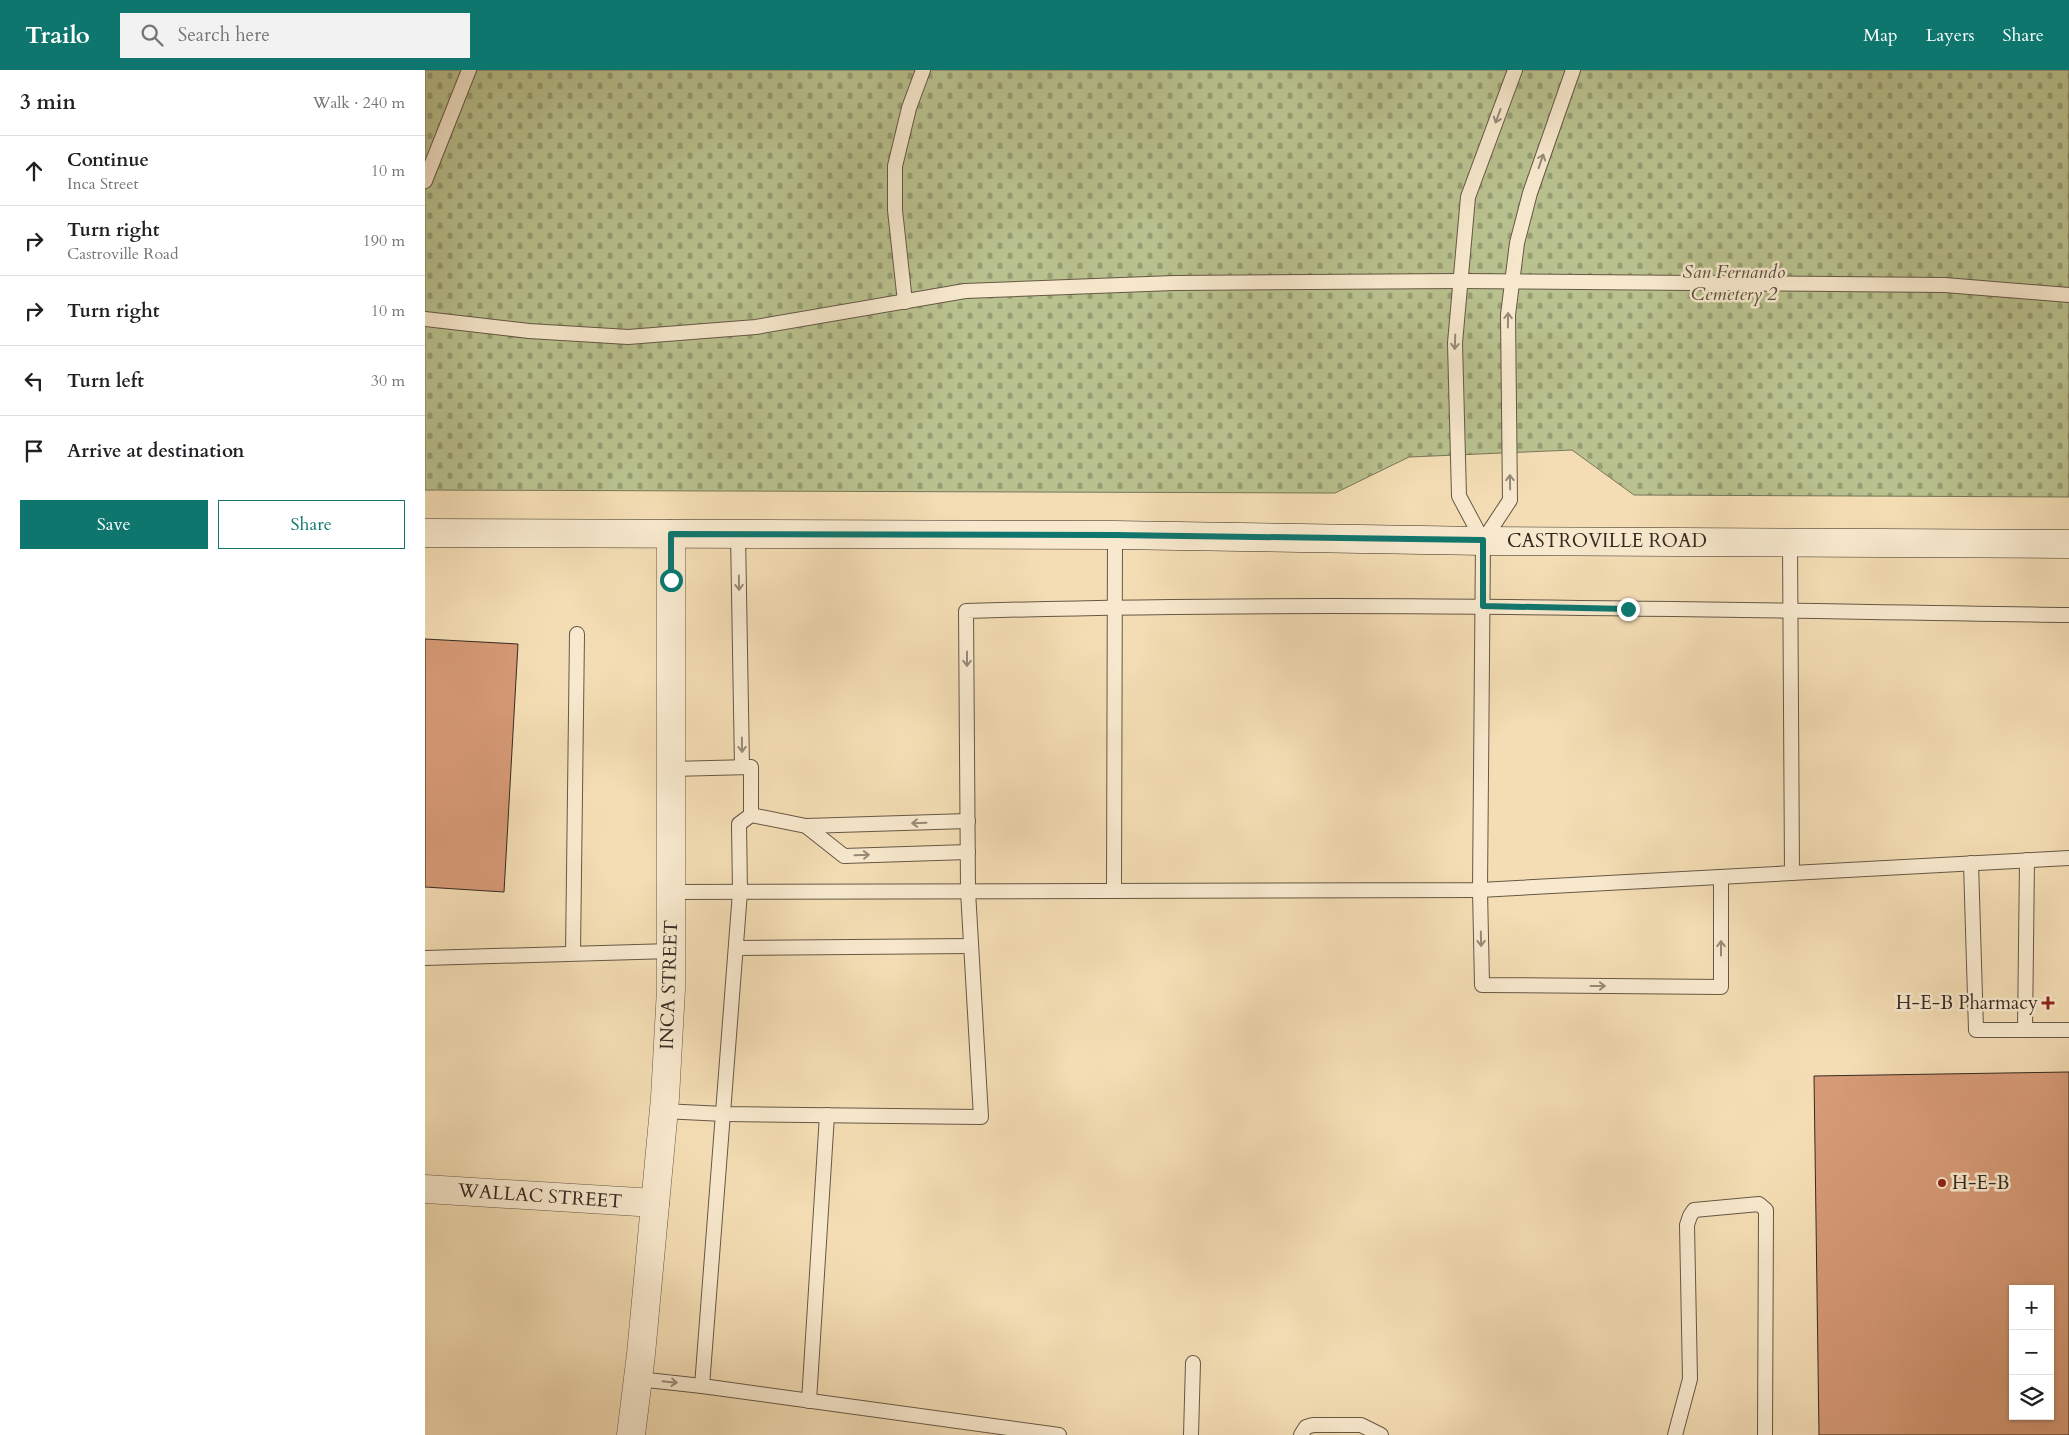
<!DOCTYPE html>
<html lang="en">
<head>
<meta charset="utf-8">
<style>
  :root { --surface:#fff; --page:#f2f2f2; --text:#202124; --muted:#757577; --line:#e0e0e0; --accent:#0f766e }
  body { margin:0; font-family:Cardo,serif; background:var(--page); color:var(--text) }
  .controls { position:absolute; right:15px; bottom:15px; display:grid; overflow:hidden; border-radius:0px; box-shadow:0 1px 4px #0004 }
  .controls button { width:45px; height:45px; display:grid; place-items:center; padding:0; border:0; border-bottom:1px solid var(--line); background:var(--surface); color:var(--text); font:25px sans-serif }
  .stop { position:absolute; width:15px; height:15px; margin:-11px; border:4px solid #0f766e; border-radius:50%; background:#fff }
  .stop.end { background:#0f766e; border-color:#fff; box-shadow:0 1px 5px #0008 }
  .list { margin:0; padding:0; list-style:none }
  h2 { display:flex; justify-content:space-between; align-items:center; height:65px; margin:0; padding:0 20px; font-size:21px }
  h2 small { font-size:16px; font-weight:400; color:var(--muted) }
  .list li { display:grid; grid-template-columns:32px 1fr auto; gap:15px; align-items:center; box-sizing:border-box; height:70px; padding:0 20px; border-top:1px solid var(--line) }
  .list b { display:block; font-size:19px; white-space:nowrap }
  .list p { margin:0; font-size:16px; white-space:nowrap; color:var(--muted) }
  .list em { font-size:16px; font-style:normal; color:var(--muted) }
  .actions { display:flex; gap:10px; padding:15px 20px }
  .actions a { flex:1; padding:11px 0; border:1px solid var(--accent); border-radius:0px; text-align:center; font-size:18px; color:var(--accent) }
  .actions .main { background:var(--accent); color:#fff }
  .icon { flex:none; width:28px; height:28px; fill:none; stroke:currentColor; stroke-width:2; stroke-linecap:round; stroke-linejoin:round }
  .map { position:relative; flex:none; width:1644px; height:1365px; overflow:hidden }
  header { display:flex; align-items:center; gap:30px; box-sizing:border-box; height:70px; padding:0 25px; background:var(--accent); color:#fff }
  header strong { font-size:24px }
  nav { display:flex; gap:28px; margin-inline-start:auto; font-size:18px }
  .search { width:350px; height:45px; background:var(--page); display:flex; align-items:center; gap:12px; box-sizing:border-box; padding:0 18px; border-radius:0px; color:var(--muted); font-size:19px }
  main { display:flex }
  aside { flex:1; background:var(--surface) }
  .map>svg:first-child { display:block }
</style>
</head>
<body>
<header>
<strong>Trailo</strong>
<div class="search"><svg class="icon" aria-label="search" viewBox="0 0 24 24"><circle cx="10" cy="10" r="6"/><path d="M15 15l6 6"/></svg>Search here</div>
<nav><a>Map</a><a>Layers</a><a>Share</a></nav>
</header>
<main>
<aside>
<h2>3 min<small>Walk · 240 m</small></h2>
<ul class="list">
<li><svg class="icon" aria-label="ahead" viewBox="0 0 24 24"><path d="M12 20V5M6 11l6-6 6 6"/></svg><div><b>Continue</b><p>Inca Street</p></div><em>10 m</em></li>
<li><svg class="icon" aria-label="right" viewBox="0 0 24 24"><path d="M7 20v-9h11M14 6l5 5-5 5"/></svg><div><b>Turn right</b><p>Castroville Road</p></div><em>190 m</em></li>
<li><svg class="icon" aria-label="right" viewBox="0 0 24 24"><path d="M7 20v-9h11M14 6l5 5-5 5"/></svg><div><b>Turn right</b></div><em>10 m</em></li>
<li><svg class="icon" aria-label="left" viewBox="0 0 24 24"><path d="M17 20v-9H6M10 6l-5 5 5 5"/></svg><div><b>Turn left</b></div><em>30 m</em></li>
<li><svg class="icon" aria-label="arrive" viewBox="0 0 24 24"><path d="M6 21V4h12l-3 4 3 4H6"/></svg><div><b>Arrive at destination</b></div></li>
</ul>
<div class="actions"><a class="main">Save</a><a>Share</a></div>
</aside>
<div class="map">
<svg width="1644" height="1365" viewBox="0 0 1644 1365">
  <defs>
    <pattern id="cemetery-stones" width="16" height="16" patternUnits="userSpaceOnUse" patternTransform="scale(1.25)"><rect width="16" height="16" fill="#b9c28f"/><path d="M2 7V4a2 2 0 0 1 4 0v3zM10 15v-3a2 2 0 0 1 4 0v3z" fill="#979e74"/></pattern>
  </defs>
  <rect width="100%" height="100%" fill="#f4ddb4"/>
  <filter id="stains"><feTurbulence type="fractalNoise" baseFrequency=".004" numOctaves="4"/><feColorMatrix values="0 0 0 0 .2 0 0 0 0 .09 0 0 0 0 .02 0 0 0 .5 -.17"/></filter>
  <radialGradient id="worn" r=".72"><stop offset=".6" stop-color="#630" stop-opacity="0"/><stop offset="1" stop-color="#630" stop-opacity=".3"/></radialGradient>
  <path fill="url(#cemetery-stones)" stroke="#787658" d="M 0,0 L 1644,0 L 1644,427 L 1209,425 L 1147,380 L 984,387 L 910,423 L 0,420 Z"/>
  <g fill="#d69a76" stroke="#362b22" fill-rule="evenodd">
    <path d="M 0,569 L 93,574 L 79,822 L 0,817 Z"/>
    <path d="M 1644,1002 L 1644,1365 L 1394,1365 L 1389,1006 ZM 1588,1219 L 1625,1219 L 1625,1346 L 1588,1346 Z"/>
  </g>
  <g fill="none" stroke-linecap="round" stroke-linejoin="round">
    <g stroke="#665846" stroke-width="16">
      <g id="lane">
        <path d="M 1090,0 L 1043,127 L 1030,273 L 1034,426 L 1058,471 L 1055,820 L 1057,915 L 1296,917 L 1296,807"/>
        <path d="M 0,111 L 44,0"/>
        <path d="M 480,232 L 470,140 L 470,96 L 484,38 L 498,0"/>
        <path d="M 0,249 L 104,261 L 203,267 L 331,257 L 540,221 L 749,213 L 1035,211 L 1520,215 L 1644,225"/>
        <path d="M 313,464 L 317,697"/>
        <path d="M 1058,471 L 1085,430 L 1083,245 L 1092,173 L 1105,123 L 1148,0"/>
        <path d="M 1365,472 L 1367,803"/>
        <path d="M 246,699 L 326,697 L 326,745 L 314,754 L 315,822 L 277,1316"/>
        <path d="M 326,745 L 381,756 L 543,751"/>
        <path d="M 381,756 L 419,786 L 543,782"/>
        <path d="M 1546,793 L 1551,960 L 1644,960"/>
        <path d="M 689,821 L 690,465"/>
        <path d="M 246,822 L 1055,820 L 1644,788"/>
        <path d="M 311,878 L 546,876"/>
        <path d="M 148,883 L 152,564"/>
        <path d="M 0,888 L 246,881"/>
        <path d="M 1600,960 L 1602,790"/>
        <path d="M 238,1041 L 299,1044 L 556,1047 L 543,821 L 541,541 C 909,530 1276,540 1644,545"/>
        <path d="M 213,1309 L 277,1316 L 634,1365"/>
        <path d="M 384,1331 L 402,1045"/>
        <path d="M 766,1365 L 768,1293"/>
        <path d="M 876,1365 L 881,1357 L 888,1355 L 936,1355 L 956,1365"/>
        <path d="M 1250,1365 L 1265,1309 L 1262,1155 L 1265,1146 L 1269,1140 L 1334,1134 L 1341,1140 L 1340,1365"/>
      </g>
    </g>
    <g stroke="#665846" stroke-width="29">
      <g id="street">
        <path d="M 0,1119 L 230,1133"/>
        <path d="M 206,1365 L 216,1284 L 240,1028 L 246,919 L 246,464"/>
      </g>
    </g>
    <g stroke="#362b22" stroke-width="29">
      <path id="secondary" d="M 0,463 L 690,465 L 1058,471 L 1644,474"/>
    </g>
    <use href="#lane" stroke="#f8e9ce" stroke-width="14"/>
    <use href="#street" stroke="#f8e9ce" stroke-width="28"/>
    <use href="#secondary" stroke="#f8e9ce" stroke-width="28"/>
  </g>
  <defs><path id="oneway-shaft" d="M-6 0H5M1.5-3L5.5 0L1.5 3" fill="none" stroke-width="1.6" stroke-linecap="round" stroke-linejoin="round" transform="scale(1.25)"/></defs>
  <g stroke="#978a78">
    <use href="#oneway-shaft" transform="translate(1073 46) rotate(110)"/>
    <use href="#oneway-shaft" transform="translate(1116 91) rotate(-71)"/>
    <use href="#oneway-shaft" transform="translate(1083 250) rotate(-89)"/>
    <use href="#oneway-shaft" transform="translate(1030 272) rotate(92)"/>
    <use href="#oneway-shaft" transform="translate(1085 412) rotate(-91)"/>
    <use href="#oneway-shaft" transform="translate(314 513) rotate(89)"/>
    <use href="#oneway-shaft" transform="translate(542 589) rotate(90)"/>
    <use href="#oneway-shaft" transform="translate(317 675) rotate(89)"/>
    <use href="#oneway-shaft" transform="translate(494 753) rotate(178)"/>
    <use href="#oneway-shaft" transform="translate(437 785) rotate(-2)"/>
    <use href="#oneway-shaft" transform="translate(1056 869) rotate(89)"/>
    <use href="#oneway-shaft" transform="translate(1296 878) rotate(-90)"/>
    <use href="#oneway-shaft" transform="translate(1173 916)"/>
    <use href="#oneway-shaft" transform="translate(245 1312) rotate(6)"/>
  </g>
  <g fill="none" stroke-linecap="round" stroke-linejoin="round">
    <path stroke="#0f766e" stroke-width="6" d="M 246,510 L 246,464 L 690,465 L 1058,470 L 1058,536 L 1203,539"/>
  </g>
  <g fill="#8f2418" stroke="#f8e9ce" stroke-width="2">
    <path d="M1620.5 925.5h5v5h5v5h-5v5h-5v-5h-5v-5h5z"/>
    <circle cx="1517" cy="1113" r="5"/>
  </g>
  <g text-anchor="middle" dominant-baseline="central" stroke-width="5" stroke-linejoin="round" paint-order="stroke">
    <g font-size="19" font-style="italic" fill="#57513d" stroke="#f8e9ce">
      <text x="1309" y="202">San Fernando<tspan x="1309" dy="22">Cemetery 2</tspan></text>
    </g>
    <g font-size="19" fill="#362b22" stroke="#f8e9ce">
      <text x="1182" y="471">CASTROVILLE ROAD</text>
      <text transform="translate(244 915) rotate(-88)">INCA STREET</text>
      <text transform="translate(115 1126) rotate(4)">WALLAC STREET</text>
    </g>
    <g font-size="19" fill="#362b22" stroke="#f8e9ce" text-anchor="end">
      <text x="1613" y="933">H-E-B Pharmacy</text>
      <text x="1527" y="1113" text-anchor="start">H-E-B</text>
    </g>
  </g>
  <rect width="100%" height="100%" filter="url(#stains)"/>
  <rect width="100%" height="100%" fill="url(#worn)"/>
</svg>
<div class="controls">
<button>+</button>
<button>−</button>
<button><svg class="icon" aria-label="layers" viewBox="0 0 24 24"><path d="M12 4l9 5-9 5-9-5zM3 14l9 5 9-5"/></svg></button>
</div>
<div class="stop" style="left:246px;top:510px"></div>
<div class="stop end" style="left:1203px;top:539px"></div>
</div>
</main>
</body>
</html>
